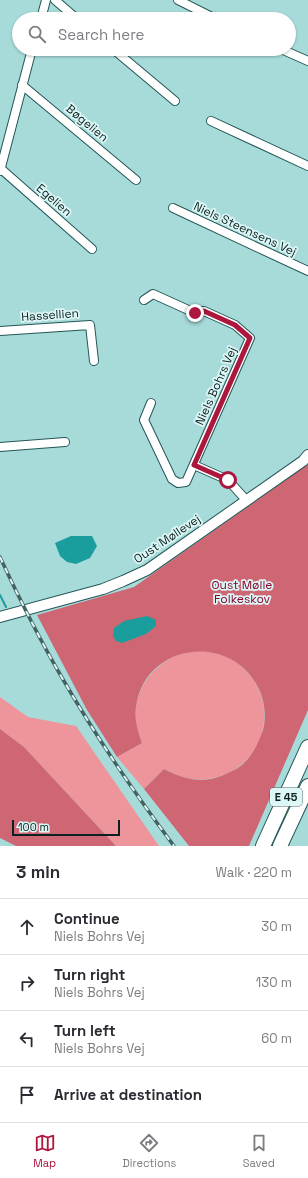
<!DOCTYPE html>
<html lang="en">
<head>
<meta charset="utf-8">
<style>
  :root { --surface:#fff; --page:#f2f2f3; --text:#2b2b33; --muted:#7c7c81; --line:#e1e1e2; --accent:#ac173d }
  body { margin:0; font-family:"Space Grotesk",sans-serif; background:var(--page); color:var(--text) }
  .scale { position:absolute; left:12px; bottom:10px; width:108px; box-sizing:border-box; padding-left:4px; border:2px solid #0b2020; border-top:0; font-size:11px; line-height:14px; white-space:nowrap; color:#0b2020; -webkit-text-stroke:3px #ddf7f6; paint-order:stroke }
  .stop { position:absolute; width:12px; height:12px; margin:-9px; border:3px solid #ac173d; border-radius:50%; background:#fff }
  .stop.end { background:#ac173d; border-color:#fff; box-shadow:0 1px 4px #0008 }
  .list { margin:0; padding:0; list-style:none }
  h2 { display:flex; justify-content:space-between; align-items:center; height:52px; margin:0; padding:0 16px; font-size:17px }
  h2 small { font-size:13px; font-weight:400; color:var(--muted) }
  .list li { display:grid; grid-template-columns:26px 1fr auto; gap:12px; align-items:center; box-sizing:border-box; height:56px; padding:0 16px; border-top:1px solid var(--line) }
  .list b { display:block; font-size:15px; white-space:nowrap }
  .list p { margin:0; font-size:13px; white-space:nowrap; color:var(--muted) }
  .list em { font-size:13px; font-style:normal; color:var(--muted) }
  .icon { flex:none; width:22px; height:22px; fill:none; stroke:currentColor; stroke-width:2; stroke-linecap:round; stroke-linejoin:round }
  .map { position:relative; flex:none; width:308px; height:846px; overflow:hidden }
  .search { position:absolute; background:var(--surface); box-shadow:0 1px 3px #0004; left:12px; right:12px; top:12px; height:44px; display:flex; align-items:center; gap:10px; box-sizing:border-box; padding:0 14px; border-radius:22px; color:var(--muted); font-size:15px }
  .sheet { height:276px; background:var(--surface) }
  nav { display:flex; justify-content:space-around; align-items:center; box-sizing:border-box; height:56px; border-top:1px solid var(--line); background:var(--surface); font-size:11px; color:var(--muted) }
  nav a { display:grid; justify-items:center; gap:2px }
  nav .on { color:var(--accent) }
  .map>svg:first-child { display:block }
</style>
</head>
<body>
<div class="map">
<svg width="308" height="846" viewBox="0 0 308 846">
  <rect width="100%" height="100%" fill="#a7dbda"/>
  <g fill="#ee959c">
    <path d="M 195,651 C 201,651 207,651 213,652 C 226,654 236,661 245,670 C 283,707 262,772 208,779 C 193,782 178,776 164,769 L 144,789 L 117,757 L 142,743 C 140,737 137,731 136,725 C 132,695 149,667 177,655 C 182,653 189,652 195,651 Z"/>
    <path d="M 0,697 L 28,717 L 76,726 L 159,846 L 116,846 L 24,747 L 0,729 Z"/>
  </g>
  <g fill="#ce6773">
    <path d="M 308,464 L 308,710 L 249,846 L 189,846 L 144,789 L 164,769 C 191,783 209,784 236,769 C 251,760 257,746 263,730 C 266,719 265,705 261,694 C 237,631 145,640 136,707 C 134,720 138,731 142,743 L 117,757 L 87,710 L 37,615 L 134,587 Z"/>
    <path d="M 0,729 L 24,747 L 116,846 L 16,846 L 0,838 Z"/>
  </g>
  <g fill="#1a9e9d">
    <path d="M 71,536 L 92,536 L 97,546 L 90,558 L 76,564 L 67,562 L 60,556 L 55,543 Z"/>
    <path d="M 147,616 L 156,620 L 156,626 L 146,634 L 122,643 L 116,641 L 113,636 L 114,628 L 124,621 Z"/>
  </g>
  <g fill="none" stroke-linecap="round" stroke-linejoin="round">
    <path stroke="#1a9e9d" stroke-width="2" d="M 0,595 L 6,607"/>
    <g stroke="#245656" stroke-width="10">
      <g id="minor">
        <path d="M 55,0 L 77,19"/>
        <path d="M 178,0 L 216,19"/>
        <path d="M 41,19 L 46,0"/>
        <path d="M 113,49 L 175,101"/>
        <path d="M 281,49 L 308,61"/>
        <path d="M 22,85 L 136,180"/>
        <path d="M 211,121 L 308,166"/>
        <path d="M 0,168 L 92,249"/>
        <path d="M 0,171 L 32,49"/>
        <path d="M 173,208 L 308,271"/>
        <path d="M 144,300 L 153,294 L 195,313 L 204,311 L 235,325 L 250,338 L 186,482 L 178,483 L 172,479 L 144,420 L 151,403"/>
        <path d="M 0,331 L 90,325 L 94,361"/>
        <path d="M 0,447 L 65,442"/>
        <path d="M 194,465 L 228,480 L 246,500"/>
      </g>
    </g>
    <g stroke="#245656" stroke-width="12">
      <path id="tertiary" d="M 0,617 L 103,589 L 123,581 L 147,570 L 303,461 L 308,455"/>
    </g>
    <g stroke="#245656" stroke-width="16">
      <g id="motorway">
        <path d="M 263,846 L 308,747"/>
        <path d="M 280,846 L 308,786"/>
      </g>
    </g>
    <use href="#minor" stroke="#fff" stroke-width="8"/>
    <use href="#tertiary" stroke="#fff" stroke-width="10"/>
    <use href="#motorway" stroke="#fff" stroke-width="14"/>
    <g stroke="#436363" stroke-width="3.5">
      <path id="rail" d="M 0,557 C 19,598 39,638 61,676 C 95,735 133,791 174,846"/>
    </g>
    <use href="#rail" stroke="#ddf7f6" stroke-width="2" stroke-dasharray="6" stroke-linecap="butt"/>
  </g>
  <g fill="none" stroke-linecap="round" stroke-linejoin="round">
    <path stroke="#ac173d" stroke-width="5" d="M 195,313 L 204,311 L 235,325 L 250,338 L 194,465 L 228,480"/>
  </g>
  <g text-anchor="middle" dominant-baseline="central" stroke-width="3.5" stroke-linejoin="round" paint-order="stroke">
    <rect fill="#ddf7f6" stroke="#4a6060" stroke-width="1" x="270" y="788" width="32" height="18" rx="3"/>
    <g font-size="11" font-weight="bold" fill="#0b2020">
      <text x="286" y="797">E 45</text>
    </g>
    <g font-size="12" fill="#0b2020" stroke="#ddf7f6">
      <text transform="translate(87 123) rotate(40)">Bøgelien</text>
      <text transform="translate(54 200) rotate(41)">Egelien</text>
      <text transform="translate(245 229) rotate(25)">Niels Steensens Vej</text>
      <text transform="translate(50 315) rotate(-4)">Hassellien</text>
      <text transform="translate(216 386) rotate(-66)">Niels Bohrs Vej</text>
      <text transform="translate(167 539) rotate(-34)">Oust Møllevej</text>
    </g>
    <g font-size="12" fill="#89012c" stroke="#ddf7f6">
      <text x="242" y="585">Oust Mølle<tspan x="242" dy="14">Folkeskov</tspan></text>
    </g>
  </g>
</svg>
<div class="scale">100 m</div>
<div class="stop" style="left:228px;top:480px"></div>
<div class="stop end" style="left:195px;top:313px"></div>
<div class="search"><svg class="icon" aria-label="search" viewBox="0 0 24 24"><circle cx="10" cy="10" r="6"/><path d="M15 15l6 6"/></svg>Search here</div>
</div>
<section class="sheet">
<h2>3 min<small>Walk · 220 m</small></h2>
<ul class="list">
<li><svg class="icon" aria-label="ahead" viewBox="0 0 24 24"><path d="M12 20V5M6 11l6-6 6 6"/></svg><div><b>Continue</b><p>Niels Bohrs Vej</p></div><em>30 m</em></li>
<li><svg class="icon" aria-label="right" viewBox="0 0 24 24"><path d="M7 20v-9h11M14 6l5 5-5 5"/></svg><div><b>Turn right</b><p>Niels Bohrs Vej</p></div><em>130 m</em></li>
<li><svg class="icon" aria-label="left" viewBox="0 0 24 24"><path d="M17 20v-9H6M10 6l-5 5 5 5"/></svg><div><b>Turn left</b><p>Niels Bohrs Vej</p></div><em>60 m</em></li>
<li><svg class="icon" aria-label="arrive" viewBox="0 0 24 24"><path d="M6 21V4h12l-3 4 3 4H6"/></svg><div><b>Arrive at destination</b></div></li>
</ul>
</section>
<nav>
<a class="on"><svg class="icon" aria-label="map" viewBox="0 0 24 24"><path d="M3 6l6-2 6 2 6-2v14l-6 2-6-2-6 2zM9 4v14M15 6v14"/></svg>Map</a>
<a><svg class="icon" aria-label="directions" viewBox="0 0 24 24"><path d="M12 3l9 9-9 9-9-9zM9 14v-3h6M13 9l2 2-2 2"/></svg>Directions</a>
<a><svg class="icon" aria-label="saved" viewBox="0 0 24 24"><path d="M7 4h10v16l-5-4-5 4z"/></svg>Saved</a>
</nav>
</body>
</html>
